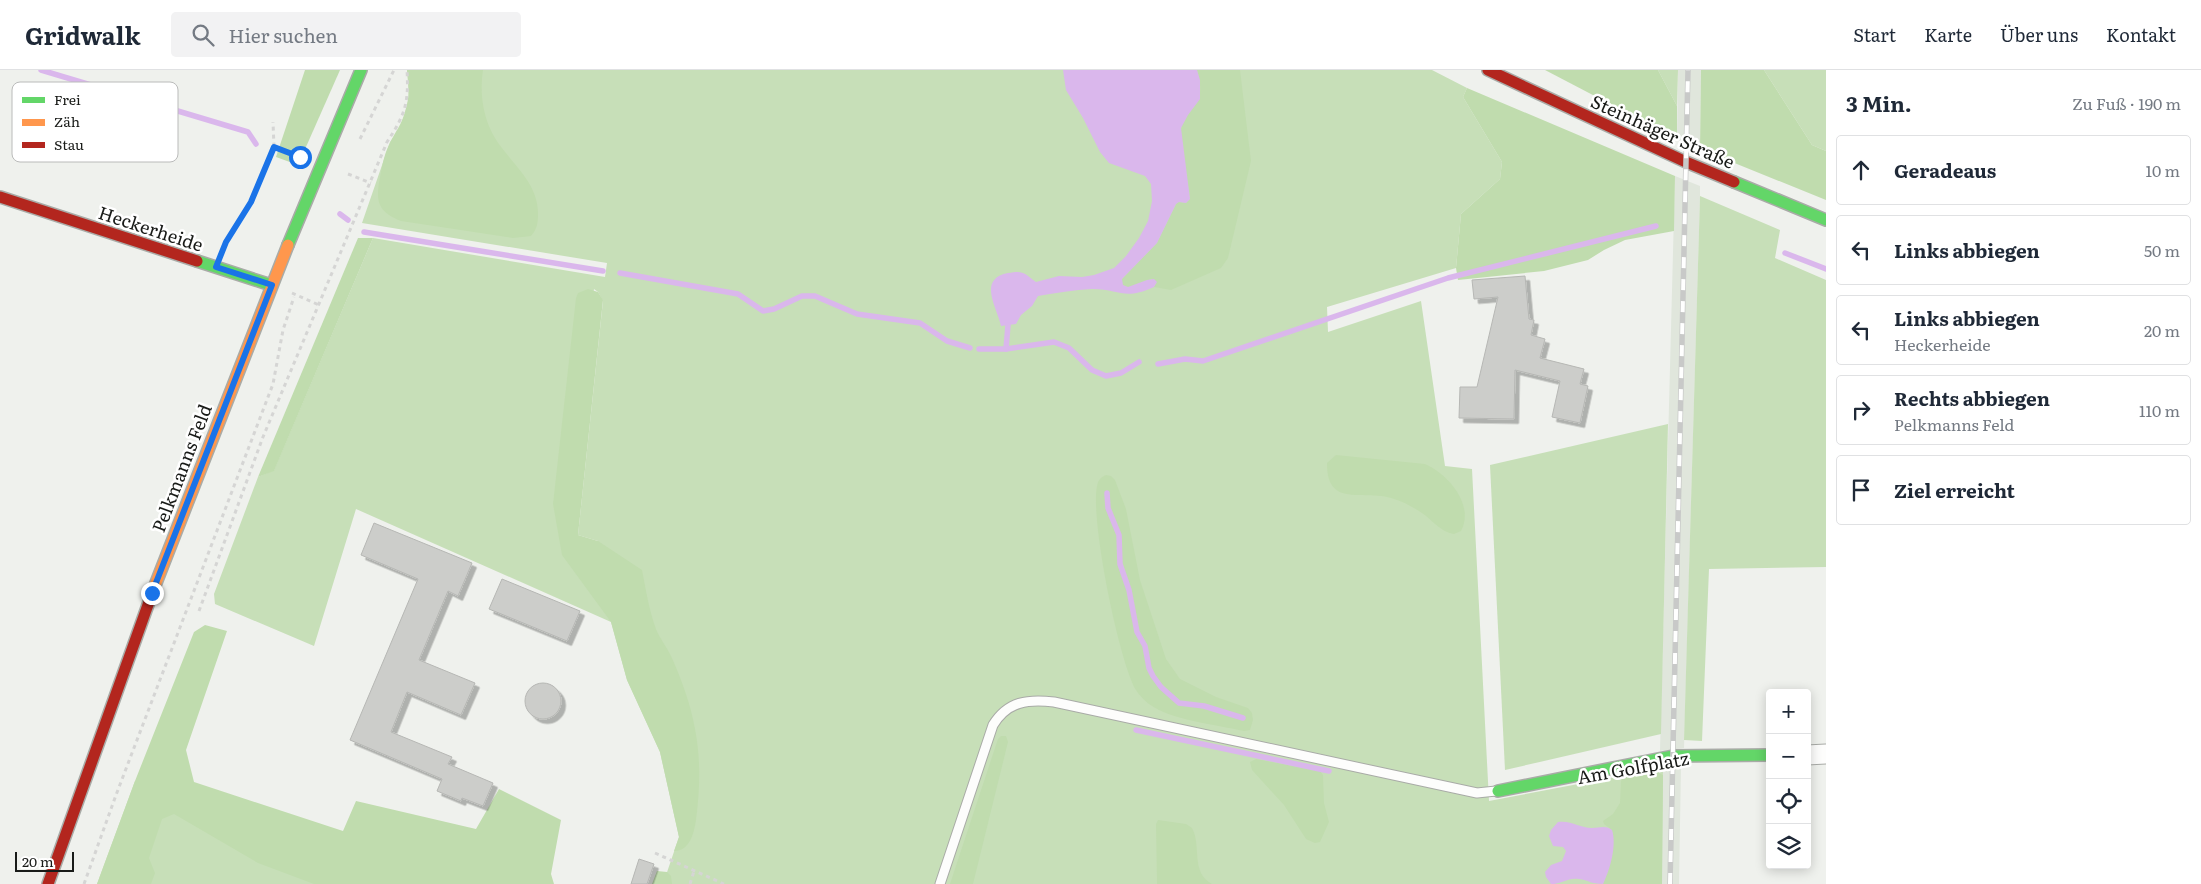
<!DOCTYPE html>
<html lang="de">
<head>
<meta charset="utf-8">
<style>
  :root { --surface:#fff; --page:#f2f2f3; --text:#1f2937; --muted:#747a83; --line:#e0e1e3 }
  body { margin:0; font-family:Literata,serif; background:var(--page); color:var(--text) }
  .controls { position:absolute; right:15px; bottom:15px; display:grid; overflow:hidden; border-radius:5px; box-shadow:0 2px 12px #0003 }
  .controls button { width:45px; height:45px; display:grid; place-items:center; padding:0; border:0; border-bottom:1px solid var(--line); background:var(--surface); color:var(--text); font:25px sans-serif }
  .scale { position:absolute; left:15px; bottom:12px; width:59px; box-sizing:border-box; padding-left:5px; border:2px solid #191b18; border-top:0; font-size:14px; line-height:18px; white-space:nowrap; color:#191b18; -webkit-text-stroke:4px #fff; paint-order:stroke }
  .stop { position:absolute; width:15px; height:15px; margin:-11px; border:4px solid #1a73e8; border-radius:50%; background:#fff }
  .stop.end { background:#1a73e8; border-color:#fff; box-shadow:0 1px 5px #0008 }
  .list { margin:0; padding:0; list-style:none }
  h2 { display:flex; justify-content:space-between; align-items:center; height:65px; margin:0; padding:0 20px; font-size:21px }
  h2 small { font-size:16px; font-weight:400; color:var(--muted) }
  .list li { display:grid; grid-template-columns:32px 1fr auto; gap:15px; align-items:center; box-sizing:border-box; height:70px; margin:0 10px 10px; padding:0 10px; border:1px solid var(--line); border-radius:5px }
  .list b { display:block; font-size:19px; white-space:nowrap }
  .list p { margin:0; font-size:16px; white-space:nowrap; color:var(--muted) }
  .list em { font-size:16px; font-style:normal; color:var(--muted) }
  .icon { flex:none; width:28px; height:28px; fill:none; stroke:currentColor; stroke-width:2; stroke-linecap:round; stroke-linejoin:round }
  .map { position:relative; flex:none; width:1826px; height:814px; overflow:hidden }
  header { display:flex; align-items:center; gap:30px; box-sizing:border-box; height:70px; padding:0 25px; background:var(--surface); border-bottom:1px solid var(--line) }
  header strong { font-size:24px }
  nav { display:flex; gap:28px; margin-inline-start:auto; font-size:18px }
  .search { width:350px; height:45px; background:var(--page); display:flex; align-items:center; gap:12px; box-sizing:border-box; padding:0 18px; border-radius:5px; color:var(--muted); font-size:19px }
  main { display:flex }
  aside { flex:1; background:var(--surface) }
  .map>svg:first-child { display:block }
</style>
</head>
<body>
<header>
<strong>Gridwalk</strong>
<div class="search"><svg class="icon" aria-label="search" viewBox="0 0 24 24"><circle cx="10" cy="10" r="6"/><path d="M15 15l6 6"/></svg>Hier suchen</div>
<nav><a>Start</a><a>Karte</a><a>Über uns</a><a>Kontakt</a></nav>
</header>
<main>
<div class="map">
<svg width="1826" height="814" viewBox="0 0 1826 814">
  <defs>
    <filter id="shadow"><feDropShadow dx="4.5" dy="4.5" stdDeviation="0" flood-color="#0004"/></filter>
  </defs>
  <rect width="100%" height="100%" fill="#eff1ed"/>
  <g fill="#e0e6dc">
    <path d="M 1678,0 L 1701,0 L 1700,79 L 1677,69 Z"/>
    <path d="M 1675,106 L 1700,116 L 1700,126 L 1684,678 L 1660,681 Z"/>
    <path d="M 1681,695 L 1679,814 L 1662,814 L 1663,698 Z"/>
  </g>
  <g fill="#c7dfb8" fill-rule="evenodd">
    <path d="M 407,0 L 1432,0 L 1467,18 L 1463,27 L 1502,92 L 1500,109 L 1461,144 L 1456,198 L 1327,237 L 1328,262 L 1421,231 L 1445,396 L 1472,399 L 1489,731 L 1663,698 L 1662,814 L 663,814 L 679,767 L 660,682 L 627,610 L 611,552 L 356,439 L 314,576 L 215,534 L 214,524 L 258,407 L 274,400 L 373,168 L 605,207 L 607,193 L 362,153 L 390,72 L 399,60 L 405,43 L 409,27 ZM 594,219 L 598,222 L 603,231 L 578,465 L 598,471 L 562,485 Z"/>
    <path d="M 1658,0 L 1678,0 L 1677,36 Z"/>
    <path d="M 1764,0 L 1826,0 L 1826,81 L 1812,75 Z"/>
    <path d="M 1700,126 L 1780,160 L 1775,188 L 1826,210 L 1826,497 L 1709,499 L 1702,671 L 1684,670 Z"/>
    <path d="M 1668,354 L 1661,664 L 1505,700 L 1490,395 Z"/>
    <path d="M 135,711 L 390,814 L 97,814 Z"/>
  </g>
  <g fill="#c0dcae">
    <path d="M 305,0 L 340,0 L 298,95 L 276,87 Z"/>
    <path d="M 407,0 L 483,0 C 480,19 482,39 489,56 C 502,89 539,107 538,145 C 538,153 537,159 531,166 L 513,168 L 401,151 C 374,141 376,127 381,102 C 383,92 385,82 390,73 C 395,62 402,54 405,42 C 410,27 409,15 407,0 Z"/>
    <path d="M 1197,0 L 1240,0 L 1251,91 L 1228,188 L 1221,198 L 1171,220 L 1154,217 L 1156,211 L 1151,209 L 1130,217 L 1125,217 L 1122,214 L 1122,209 L 1157,173 L 1176,134 L 1178,132 L 1186,133 L 1190,129 C 1188,106 1178,82 1181,60 C 1184,33 1209,41 1197,0 Z"/>
    <path d="M 1545,0 L 1658,0 L 1677,36 L 1677,69 Z"/>
    <path d="M 1701,0 L 1764,0 L 1812,75 L 1826,81 L 1826,130 L 1700,79 Z"/>
    <path d="M 1467,18 L 1675,106 L 1674,161 L 1625,170 L 1604,180 L 1588,190 L 1544,201 L 1458,210 L 1456,198 L 1461,144 L 1500,109 L 1502,92 L 1463,27 Z"/>
    <path d="M 358,168 L 373,168 L 274,401 L 258,407 Z"/>
    <path d="M 588,219 L 598,222 L 603,230 L 578,465 L 598,471 L 642,500 C 646,520 649,540 656,559 C 660,569 667,577 671,586 C 681,608 691,635 695,659 C 701,690 700,719 696,750 C 694,763 690,781 674,781 L 679,767 L 660,682 L 627,610 L 611,552 L 562,485 L 553,434 L 576,228 L 578,223 Z"/>
    <path d="M 1336,385 L 1425,394 C 1448,404 1475,435 1461,461 L 1454,464 C 1442,463 1432,450 1422,443 C 1413,437 1402,431 1391,428 C 1376,423 1348,428 1338,421 C 1328,415 1327,403 1327,393 Z"/>
    <path d="M 1106,405 L 1111,406 L 1115,410 L 1126,439 L 1140,510 L 1166,589 L 1180,609 L 1216,627 L 1248,638 L 1252,643 L 1253,650 L 1250,660 L 1244,661 C 1218,655 1170,650 1149,634 C 1145,631 1139,625 1136,620 C 1119,591 1090,449 1097,416 C 1098,410 1101,407 1106,405 Z"/>
    <path d="M 205,555 L 227,561 L 186,680 L 194,712 L 343,761 L 356,731 L 476,759 L 499,719 L 561,750 L 551,804 L 554,814 L 314,814 L 258,793 L 174,744 L 162,749 L 149,788 L 155,803 L 151,814 L 97,814 L 135,711 L 194,562 Z"/>
    <path d="M 1001,666 L 1006,666 L 1008,672 L 973,814 L 950,814 L 998,669 Z"/>
    <path d="M 1256,689 L 1320,701 L 1323,705 L 1324,733 L 1329,752 L 1320,772 L 1315,773 L 1306,769 L 1284,735 L 1252,700 L 1250,692 Z"/>
    <path d="M 1652,700 L 1663,705 L 1662,814 L 1603,814 L 1610,794 L 1613,765 L 1612,760 L 1604,754 L 1603,751 L 1613,744 L 1620,733 L 1621,711 L 1626,705 Z"/>
    <path d="M 1158,750 L 1186,754 L 1192,758 C 1202,776 1190,802 1212,814 L 1157,814 L 1156,754 Z"/>
    <path d="M 657,801 L 667,802 L 671,806 L 672,814 L 652,814 Z"/>
  </g>
  <g fill="#dab7ec">
    <path d="M 1063,0 L 1197,0 L 1200,10 L 1200,29 L 1188,45 L 1181,58 L 1190,129 L 1186,133 L 1179,132 L 1176,134 L 1157,173 L 1122,209 L 1123,215 L 1128,217 L 1147,210 L 1154,209 L 1157,212 L 1154,217 C 1123,231 1121,219 1092,219 C 1074,220 1056,223 1038,226 L 1032,236 L 1021,245 L 1016,254 L 1001,256 C 997,237 977,209 1008,203 C 1024,200 1024,203 1036,212 L 1059,206 L 1082,207 L 1094,205 L 1114,198 L 1126,186 L 1139,168 L 1148,151 L 1152,131 L 1151,114 L 1145,106 L 1109,93 L 1100,82 L 1083,48 L 1066,20 Z"/>
    <path d="M 1558,752 C 1571,750 1580,758 1592,758 C 1600,758 1605,755 1612,760 C 1617,775 1610,800 1603,814 C 1590,814 1589,810 1579,809 C 1569,807 1561,814 1551,814 L 1546,807 L 1545,802 L 1551,795 L 1562,791 L 1566,781 L 1563,777 L 1553,776 L 1549,766 L 1551,760 Z"/>
  </g>
  <g fill="none" stroke-linecap="round" stroke-linejoin="round">
    <g stroke="#dab7ec" stroke-width="5.5">
      <path d="M 41,0 L 248,62 L 256,74"/>
      <path d="M 340,144 L 348,150"/>
      <path d="M 364,162 L 603,201"/>
      <path d="M 1785,183 L 1826,199"/>
      <path d="M 620,203 L 738,224 L 763,241 L 774,239 L 802,226 L 815,226 L 857,244 L 920,253 L 947,271 L 970,278"/>
      <path d="M 979,279 L 1006,279 L 1054,272 L 1069,278 L 1092,300 L 1106,306 L 1121,303 L 1139,292"/>
      <path d="M 1006,279 L 1008,255"/>
      <path d="M 1158,294 L 1185,289 L 1203,291 L 1448,208 L 1656,156"/>
      <path d="M 1107,423 L 1108,438 L 1119,465 L 1120,494 L 1129,520 L 1137,562 L 1145,576 L 1149,598 L 1153,606 L 1161,617 L 1179,633 L 1204,636 L 1243,648"/>
      <path d="M 1136,660 L 1329,701"/>
    </g>
  </g>
  <g fill="#cccdca" stroke="#b6b7b4" filter="url(#shadow)">
    <path d="M 1525,206 L 1529,249 L 1534,250 L 1531,265 L 1545,269 L 1540,288 L 1584,299 L 1580,314 L 1588,316 L 1580,353 L 1552,347 L 1560,311 L 1515,300 L 1514,349 L 1459,348 L 1460,317 L 1477,317 L 1498,227 L 1474,229 L 1472,210 Z"/>
    <path d="M 374,453 L 472,493 L 458,526 L 448,521 L 419,590 L 475,613 L 461,645 L 407,622 L 391,662 L 452,687 L 448,694 L 493,713 L 483,736 L 462,728 L 461,731 L 437,721 L 442,709 L 350,670 L 418,509 L 361,485 Z"/>
    <path d="M 502,509 L 580,541 L 567,571 L 489,539 Z"/>
    <circle cx="543" cy="631" r="18"/>
    <path d="M 639,789 L 654,794 L 647,814 L 631,814 Z"/>
  </g>
  <g fill="none" stroke-linecap="round" stroke-linejoin="round">
    <g stroke="#a9aba7" stroke-width="11">
      <path id="lane" d="M 940,814 L 993,655 C 1008,631 1028,629 1054,632 L 1477,723 L 1496,721"/>
    </g>
    <g stroke="#a9aba7" stroke-width="21">
      <path id="street" d="M 1807,685 L 1826,684"/>
    </g>
    <g stroke="#a9aba7" stroke-width="14">
      <g id="fast">
        <path d="M 1734,112 L 1826,150"/>
        <path d="M 288,175 L 361,0"/>
        <path d="M 197,191 L 271,215"/>
        <path d="M 1498,721 L 1673,686 L 1770,685"/>
      </g>
    </g>
    <g stroke="#a9aba7" stroke-width="14">
      <path id="slow" d="M 154,518 L 288,175"/>
    </g>
    <g stroke="#a9aba7" stroke-width="14">
      <g id="jam">
        <path d="M 1488,0 L 1686,92 L 1734,112"/>
        <path d="M 0,127 L 197,191"/>
        <path d="M 48,814 L 154,518"/>
      </g>
    </g>
    <g stroke="#d5d5d4" stroke-width="3" stroke-dasharray="4 4" stroke-linecap="butt">
      <path d="M 360,69 L 394,0"/>
      <path d="M 274,77 L 301,87"/>
      <path d="M 348,104 L 371,113"/>
      <path d="M 225,177 L 251,132 L 274,77 L 273,52"/>
      <path d="M 292,223 L 319,235"/>
      <path d="M 199,541 L 263,367 L 387,72 C 405,45 409,33 407,0"/>
      <path d="M 655,783 L 724,814"/>
      <path d="M 84,814 L 116,725 L 273,314 L 283,260 L 294,227"/>
      <path d="M 690,814 L 694,801"/>
    </g>
    <use href="#lane" stroke="#fdfdfc" stroke-width="9"/>
    <use href="#street" stroke="#fdfdfc" stroke-width="19"/>
    <use href="#fast" stroke="#63d668" stroke-width="11"/>
    <use href="#slow" stroke="#ff974d" stroke-width="11"/>
    <use href="#jam" stroke="#b3261e" stroke-width="11"/>
    <g stroke="#c8c9c8" stroke-width="5.5">
      <path id="rail" d="M 1670,814 L 1688,0"/>
    </g>
    <use href="#rail" stroke="#fff" stroke-width="4" stroke-dasharray="11" stroke-linecap="butt"/>
  </g>
  <g fill="none" stroke-linecap="round" stroke-linejoin="round">
    <path stroke="#1a73e8" stroke-width="6" d="M 152,523 L 272,215 L 216,197 L 226,172 L 251,132 L 274,77 L 300,87"/>
  </g>
  <g text-anchor="middle" dominant-baseline="central" stroke-width="5" stroke-linejoin="round" paint-order="stroke">
    <g font-size="18" fill="#191b18" stroke="#fff">
      <text transform="translate(1663 61) rotate(24)">Steinhäger Straße</text>
      <text transform="translate(151 158) rotate(18)">Heckerheide</text>
      <text transform="translate(181 398) rotate(-69)">Pelkmanns Feld</text>
      <text transform="translate(1633 697) rotate(-10)">Am Golfplatz</text>
    </g>
  </g>
  <rect x="12" y="12" width="166" height="80" rx="8" fill="#fff" stroke="#babbba" stroke-width="1"/>
  <rect x="22" y="27" width="23" height="6" fill="#63d668"/>
  <rect x="22" y="49" width="23" height="7" fill="#ff974d"/>
  <rect x="22" y="72" width="23" height="6" fill="#b3261e"/>
  <g font-size="14" fill="#191b18">
    <text x="54" y="35">Frei</text>
    <text x="54" y="57">Zäh</text>
    <text x="54" y="80">Stau</text>
  </g>
</svg>
<div class="controls">
<button>+</button>
<button>−</button>
<button><svg class="icon" aria-label="locate" viewBox="0 0 24 24"><circle cx="12" cy="12" r="6"/><path d="M12 2v4M12 18v4M2 12h4M18 12h4"/></svg></button>
<button><svg class="icon" aria-label="layers" viewBox="0 0 24 24"><path d="M12 4l9 5-9 5-9-5zM3 14l9 5 9-5"/></svg></button>
</div>
<div class="scale">20 m</div>
<div class="stop" style="left:300px;top:87px"></div>
<div class="stop end" style="left:152px;top:523px"></div>
</div>
<aside>
<h2>3 Min.<small>Zu Fuß · 190 m</small></h2>
<ul class="list">
<li><svg class="icon" aria-label="ahead" viewBox="0 0 24 24"><path d="M12 20V5M6 11l6-6 6 6"/></svg><div><b>Geradeaus</b></div><em>10 m</em></li>
<li><svg class="icon" aria-label="left" viewBox="0 0 24 24"><path d="M17 20v-9H6M10 6l-5 5 5 5"/></svg><div><b>Links abbiegen</b></div><em>50 m</em></li>
<li><svg class="icon" aria-label="left" viewBox="0 0 24 24"><path d="M17 20v-9H6M10 6l-5 5 5 5"/></svg><div><b>Links abbiegen</b><p>Heckerheide</p></div><em>20 m</em></li>
<li><svg class="icon" aria-label="right" viewBox="0 0 24 24"><path d="M7 20v-9h11M14 6l5 5-5 5"/></svg><div><b>Rechts abbiegen</b><p>Pelkmanns Feld</p></div><em>110 m</em></li>
<li><svg class="icon" aria-label="arrive" viewBox="0 0 24 24"><path d="M6 21V4h12l-3 4 3 4H6"/></svg><div><b>Ziel erreicht</b></div></li>
</ul>
</aside>
</main>
</body>
</html>
